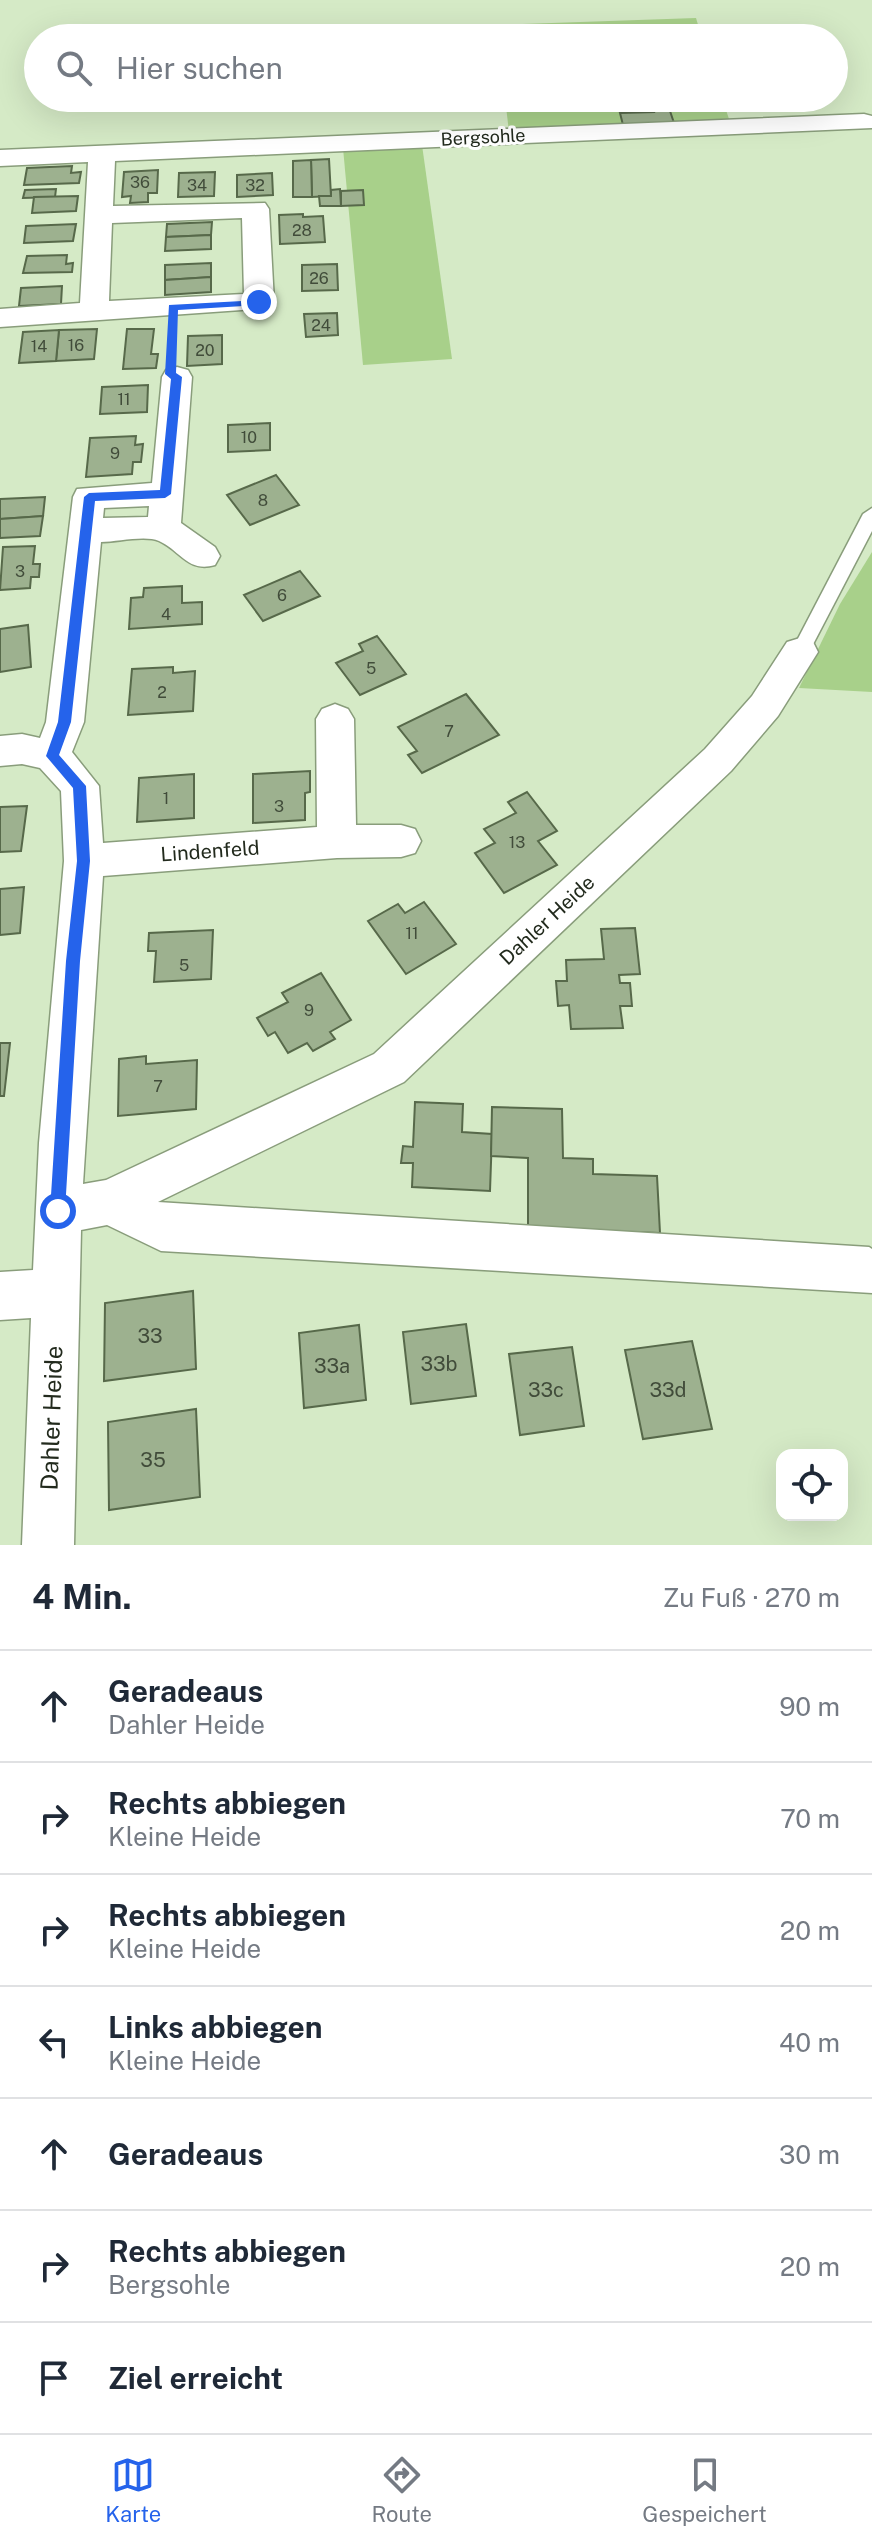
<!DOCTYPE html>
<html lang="de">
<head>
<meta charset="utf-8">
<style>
  :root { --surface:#fff; --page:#f2f2f3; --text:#1f2937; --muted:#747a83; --line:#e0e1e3; --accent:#2563eb }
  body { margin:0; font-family:"Public Sans",sans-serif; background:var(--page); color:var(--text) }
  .controls { position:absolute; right:24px; bottom:24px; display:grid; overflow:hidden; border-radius:16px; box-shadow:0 8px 32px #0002 }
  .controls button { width:72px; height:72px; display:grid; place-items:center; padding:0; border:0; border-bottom:2px solid var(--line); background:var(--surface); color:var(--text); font:40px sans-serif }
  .stop { position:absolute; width:24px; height:24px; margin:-18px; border:6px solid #2563eb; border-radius:50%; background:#fff }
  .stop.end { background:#2563eb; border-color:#fff; box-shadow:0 2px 8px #0008 }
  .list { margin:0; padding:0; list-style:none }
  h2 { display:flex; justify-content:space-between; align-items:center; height:104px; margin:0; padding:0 32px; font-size:34px }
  h2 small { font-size:26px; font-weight:400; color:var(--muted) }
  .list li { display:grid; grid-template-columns:52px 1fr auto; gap:24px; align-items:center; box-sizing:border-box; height:112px; padding:0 32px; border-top:2px solid var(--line) }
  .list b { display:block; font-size:30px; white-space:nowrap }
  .list p { margin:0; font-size:26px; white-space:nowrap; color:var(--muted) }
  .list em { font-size:26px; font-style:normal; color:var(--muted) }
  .icon { flex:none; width:44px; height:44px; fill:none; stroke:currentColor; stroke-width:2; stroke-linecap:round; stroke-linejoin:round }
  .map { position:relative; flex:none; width:872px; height:1545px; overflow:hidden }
  .search { position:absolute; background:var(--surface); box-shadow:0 8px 32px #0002; left:24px; right:24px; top:24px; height:88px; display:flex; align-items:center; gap:20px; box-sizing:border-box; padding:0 28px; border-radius:44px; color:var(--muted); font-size:30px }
  .sheet { height:888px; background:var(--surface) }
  nav { display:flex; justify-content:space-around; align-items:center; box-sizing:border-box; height:112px; border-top:2px solid var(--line); background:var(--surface); font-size:22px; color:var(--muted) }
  nav a { display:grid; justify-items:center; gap:4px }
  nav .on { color:var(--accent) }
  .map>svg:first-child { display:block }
</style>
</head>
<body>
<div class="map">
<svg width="872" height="1545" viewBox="0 0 872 1545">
  <rect width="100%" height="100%" fill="#d5eac6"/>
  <g fill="#a8d08a">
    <path d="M 696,18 L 702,38 L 497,38 L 495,25 Z"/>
    <path d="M 505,98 L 722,98 L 731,125 L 509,132 Z"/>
    <path d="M 422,145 L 452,359 L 363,365 L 343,148 Z"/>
    <path d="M 872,552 L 872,692 L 799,688 L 840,604 Z"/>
  </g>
  <g fill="#9db18f" stroke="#57694a" stroke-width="2">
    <path d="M 554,98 L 618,98 L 618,99 L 554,101 Z"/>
    <path d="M 667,102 L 674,123 L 623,125 L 620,113 L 654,112 L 651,103 Z"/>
    <path d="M 329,159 L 331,196 L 312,197 L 311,160 Z"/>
    <path d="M 311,160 L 312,197 L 293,197 L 293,161 Z"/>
    <path d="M 72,166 L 71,173 L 81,172 L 79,183 L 24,185 L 27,168 Z"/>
    <path d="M 158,170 L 157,193 L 148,193 L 148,202 L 130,203 L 131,196 L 122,197 L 124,172 Z"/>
    <path d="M 215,172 L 214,196 L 178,197 L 179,173 Z"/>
    <path d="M 272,173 L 273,195 L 237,197 L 237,175 Z"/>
    <path d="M 56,189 L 55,197 L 23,198 L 25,190 Z"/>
    <path d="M 340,189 L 341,206 L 320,206 L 319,196 L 331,196 L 331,190 Z"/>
    <path d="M 363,190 L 364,205 L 341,206 L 341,191 Z"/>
    <path d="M 78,196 L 76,211 L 32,213 L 34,197 Z"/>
    <path d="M 303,214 L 303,217 L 323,216 L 325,242 L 280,244 L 279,215 Z"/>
    <path d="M 212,222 L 211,235 L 166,237 L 167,224 Z"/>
    <path d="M 76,224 L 73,241 L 24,243 L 26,226 Z"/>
    <path d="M 211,235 L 211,249 L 165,251 L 166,237 Z"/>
    <path d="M 67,255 L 66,264 L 73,263 L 72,272 L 23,273 L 27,256 Z"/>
    <path d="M 211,263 L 211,277 L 165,280 L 165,265 Z"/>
    <path d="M 337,264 L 338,290 L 302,291 L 302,265 Z"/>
    <path d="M 211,277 L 211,292 L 165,295 L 165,280 Z"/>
    <path d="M 62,286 L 61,304 L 19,306 L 21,288 Z"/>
    <path d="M 337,313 L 338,335 L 306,337 L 304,314 Z"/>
    <path d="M 97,329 L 94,359 L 56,361 L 59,330 Z"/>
    <path d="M 127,329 L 154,329 L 151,354 L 158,354 L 156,368 L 123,369 Z"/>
    <path d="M 59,330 L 56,361 L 19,363 L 23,332 Z"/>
    <path d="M 222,335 L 222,364 L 187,366 L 188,336 Z"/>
    <path d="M 148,385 L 147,412 L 100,414 L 102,387 Z"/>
    <path d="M 270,423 L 270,450 L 228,452 L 228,425 Z"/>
    <path d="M 136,436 L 135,445 L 143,444 L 141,462 L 133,462 L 132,474 L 86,477 L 90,438 Z"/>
    <path d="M 276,475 L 299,505 L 250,525 L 227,495 Z"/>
    <path d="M 45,497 L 43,516 L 0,519 L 0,499 Z"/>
    <path d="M 43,516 L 40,536 L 0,538 L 0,519 Z"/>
    <path d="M 35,546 L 33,564 L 40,564 L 39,577 L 31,577 L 30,588 L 0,590 L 3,547 Z"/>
    <path d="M 300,571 L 320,596 L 263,621 L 244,595 Z"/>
    <path d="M 182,586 L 182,603 L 202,602 L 202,624 L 129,629 L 131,598 L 143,597 L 144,588 Z"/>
    <path d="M 28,625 L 31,667 L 0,672 L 0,629 Z"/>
    <path d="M 377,636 L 406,674 L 360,695 L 336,663 L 363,651 L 359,644 Z"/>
    <path d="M 173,667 L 173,673 L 195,671 L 193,711 L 128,715 L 132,669 Z"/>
    <path d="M 466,694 L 499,735 L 422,773 L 408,755 L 417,751 L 398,727 Z"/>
    <path d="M 310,771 L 310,792 L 305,793 L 305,820 L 253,823 L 253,774 Z"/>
    <path d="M 194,774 L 194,818 L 137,822 L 139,778 Z"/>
    <path d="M 527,792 L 557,831 L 538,841 L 557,865 L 504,893 L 475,853 L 495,843 L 484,829 L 516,813 L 508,802 Z"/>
    <path d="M 27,806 L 21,851 L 0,852 L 0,807 Z"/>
    <path d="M 24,887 L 20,933 L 0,935 L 0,889 Z"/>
    <path d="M 424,902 L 456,944 L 406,974 L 368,921 L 398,904 L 405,913 Z"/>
    <path d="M 635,928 L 640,974 L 619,975 L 620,983 L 630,983 L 632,1006 L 620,1006 L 623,1028 L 571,1029 L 569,1005 L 558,1006 L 556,981 L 567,981 L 566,960 L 604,959 L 601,929 Z"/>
    <path d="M 213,930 L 211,979 L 154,982 L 156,951 L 148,951 L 149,933 Z"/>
    <path d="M 321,973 L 351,1020 L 330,1032 L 335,1039 L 313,1051 L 307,1043 L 288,1053 L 275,1032 L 268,1036 L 257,1018 L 288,1002 L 282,993 Z"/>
    <path d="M 0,1043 L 10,1043 L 4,1096 L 0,1096 Z"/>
    <path d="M 146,1056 L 146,1064 L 197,1060 L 196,1109 L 118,1116 L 119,1059 Z"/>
    <path d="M 415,1102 L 463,1104 L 462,1132 L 492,1134 L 490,1191 L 412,1187 L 413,1163 L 401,1163 L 403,1146 L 413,1147 Z"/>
    <path d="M 492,1107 L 562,1109 L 563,1158 L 593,1159 L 593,1174 L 657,1176 L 660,1233 L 528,1229 L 528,1158 L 491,1156 Z"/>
    <path d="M 193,1291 L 196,1369 L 104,1381 L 105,1303 Z"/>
    <path d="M 466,1324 L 476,1396 L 411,1404 L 403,1332 Z"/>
    <path d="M 359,1325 L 366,1400 L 304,1408 L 299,1333 Z"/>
    <path d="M 692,1341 L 712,1429 L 643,1439 L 625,1350 Z"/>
    <path d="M 572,1347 L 584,1426 L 520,1435 L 509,1354 Z"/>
    <path d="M 196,1409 L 200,1497 L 109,1510 L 108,1422 Z"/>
  </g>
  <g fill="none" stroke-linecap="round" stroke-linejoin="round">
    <g stroke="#899d7b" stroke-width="3">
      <path id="service" d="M 872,508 L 872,531 L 809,652 L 800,659 L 793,657 L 791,652 L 863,514 Z"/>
    </g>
    <g stroke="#899d7b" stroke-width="3">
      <g id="minor">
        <path d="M 864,114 L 872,116 L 872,128 L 115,161 L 113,206 L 265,203 L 269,209 L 274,302 L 269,308 L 0,327 L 0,309 L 80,303 L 88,162 L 0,166 L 0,150 ZM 242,218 L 244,294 L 109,301 L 112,223 Z"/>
        <path d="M 177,367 L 188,370 L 192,377 L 181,523 L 215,547 L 220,556 L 215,565 C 188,573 181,551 159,541 C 145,535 117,542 101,542 L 84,722 L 72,752 L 99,786 L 103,843 L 317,827 L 316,719 L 322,709 L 335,704 L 348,709 L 354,719 L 356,825 L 401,825 L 415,829 L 421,841 L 415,853 L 401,857 L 337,858 L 103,876 L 83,1184 L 106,1180 L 374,1054 L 705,749 L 752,696 L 787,642 L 800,638 L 813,642 L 818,652 L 778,716 L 731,771 L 404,1082 L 158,1202 L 869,1247 L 872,1249 L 872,1293 L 161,1251 L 107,1225 L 81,1230 L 74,1545 L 22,1545 L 31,1318 L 0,1320 L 0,1272 L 33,1270 L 39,1143 L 64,861 L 61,791 L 40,768 L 22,764 L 0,766 L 0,736 L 22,734 L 40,738 L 46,722 L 73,497 L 77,489 L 152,483 L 162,377 L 166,370 ZM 149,506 L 148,517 L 103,518 L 104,508 Z"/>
      </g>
    </g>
    <path stroke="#808f76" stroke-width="4" stroke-dasharray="1 4" stroke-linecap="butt" d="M 171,354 L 172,332"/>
    <use href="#service" fill="#fff" fill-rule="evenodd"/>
    <use href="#minor" fill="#fff" fill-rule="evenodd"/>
  </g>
  <path fill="#2563eb" d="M 263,300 L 259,305 L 178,310 L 176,373 L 182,377 L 171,494 L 165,498 L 95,501 L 71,722 L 59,755 L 86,786 L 90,861 L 80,961 L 65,1211 L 58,1219 L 50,1211 L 66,961 L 77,861 L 73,788 L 46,756 L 58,722 L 84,497 L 89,493 L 160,490 L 171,379 L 165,374 L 169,305 Z"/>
  <g text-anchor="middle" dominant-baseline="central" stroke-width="6" stroke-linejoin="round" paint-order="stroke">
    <g font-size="16" fill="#414c3a">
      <text x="140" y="182">36</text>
      <text x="197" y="185">34</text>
      <text x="255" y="185">32</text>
      <text x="302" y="230">28</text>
      <text x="319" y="278">26</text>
      <text x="321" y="325">24</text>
      <text x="76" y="345">16</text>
      <text x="39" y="346">14</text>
      <text x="205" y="350">20</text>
      <text x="124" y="399">11</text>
      <text x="249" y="437">10</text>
      <text x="115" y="453">9</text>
      <text x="263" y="500">8</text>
      <text x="20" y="571">3</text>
      <text x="282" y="595">6</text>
      <text x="166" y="614">4</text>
      <text x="371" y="668">5</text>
      <text x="162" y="692">2</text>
      <text x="449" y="731">7</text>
      <text x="166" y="798">1</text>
      <text x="279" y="806">3</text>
      <text x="517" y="842">13</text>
      <text x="412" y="933">11</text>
      <text x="184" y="965">5</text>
      <text x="309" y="1010">9</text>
      <text x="158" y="1086">7</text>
    </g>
    <g font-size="18" fill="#222a1d" stroke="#fff">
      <text transform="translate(483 137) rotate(-3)">Bergsohle</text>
    </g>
    <g font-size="20" fill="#222a1d" stroke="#fff">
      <text transform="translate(210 851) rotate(-4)">Lindenfeld</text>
      <text transform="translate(547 920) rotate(-43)">Dahler Heide</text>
    </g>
    <g font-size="20" fill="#414c3a">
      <text x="150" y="1336">33</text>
      <text x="439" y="1364">33b</text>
      <text x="332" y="1366">33a</text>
      <text x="546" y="1390">33c</text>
      <text x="668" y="1390">33d</text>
      <text x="153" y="1460">35</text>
    </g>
    <g font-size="24" fill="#222a1d" stroke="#fff">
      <text transform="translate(51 1418) rotate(-88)">Dahler Heide</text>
    </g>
  </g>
</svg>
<div class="controls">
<button><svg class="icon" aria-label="locate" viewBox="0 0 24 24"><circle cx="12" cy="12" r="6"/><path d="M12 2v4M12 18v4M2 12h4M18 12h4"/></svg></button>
</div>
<div class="stop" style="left:58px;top:1211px"></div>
<div class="stop end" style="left:259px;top:302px"></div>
<div class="search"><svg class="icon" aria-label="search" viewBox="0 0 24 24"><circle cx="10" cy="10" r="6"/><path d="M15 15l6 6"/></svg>Hier suchen</div>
</div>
<section class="sheet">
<h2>4 Min.<small>Zu Fuß · 270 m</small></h2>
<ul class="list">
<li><svg class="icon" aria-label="ahead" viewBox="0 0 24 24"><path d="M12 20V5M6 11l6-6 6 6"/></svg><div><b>Geradeaus</b><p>Dahler Heide</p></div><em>90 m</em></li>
<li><svg class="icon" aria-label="right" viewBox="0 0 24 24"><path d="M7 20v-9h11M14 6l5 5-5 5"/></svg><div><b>Rechts abbiegen</b><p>Kleine Heide</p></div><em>70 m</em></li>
<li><svg class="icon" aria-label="right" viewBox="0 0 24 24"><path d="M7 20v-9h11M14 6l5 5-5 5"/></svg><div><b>Rechts abbiegen</b><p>Kleine Heide</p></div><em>20 m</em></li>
<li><svg class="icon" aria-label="left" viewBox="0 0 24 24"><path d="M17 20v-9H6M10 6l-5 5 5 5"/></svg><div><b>Links abbiegen</b><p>Kleine Heide</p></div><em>40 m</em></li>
<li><svg class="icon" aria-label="ahead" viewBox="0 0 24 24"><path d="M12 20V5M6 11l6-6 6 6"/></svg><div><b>Geradeaus</b></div><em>30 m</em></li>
<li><svg class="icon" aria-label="right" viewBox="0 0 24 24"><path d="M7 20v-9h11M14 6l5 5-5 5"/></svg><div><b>Rechts abbiegen</b><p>Bergsohle</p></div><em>20 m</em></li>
<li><svg class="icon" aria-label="arrive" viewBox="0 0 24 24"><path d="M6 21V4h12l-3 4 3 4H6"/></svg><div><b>Ziel erreicht</b></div></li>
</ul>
</section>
<nav>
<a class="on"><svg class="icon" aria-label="map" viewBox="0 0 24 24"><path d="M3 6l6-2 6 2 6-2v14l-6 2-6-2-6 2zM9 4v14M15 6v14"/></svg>Karte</a>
<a><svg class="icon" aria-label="directions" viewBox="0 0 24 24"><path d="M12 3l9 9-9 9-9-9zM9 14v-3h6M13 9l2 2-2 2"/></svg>Route</a>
<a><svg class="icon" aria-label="saved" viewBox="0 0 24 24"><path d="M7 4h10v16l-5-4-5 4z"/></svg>Gespeichert</a>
</nav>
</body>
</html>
